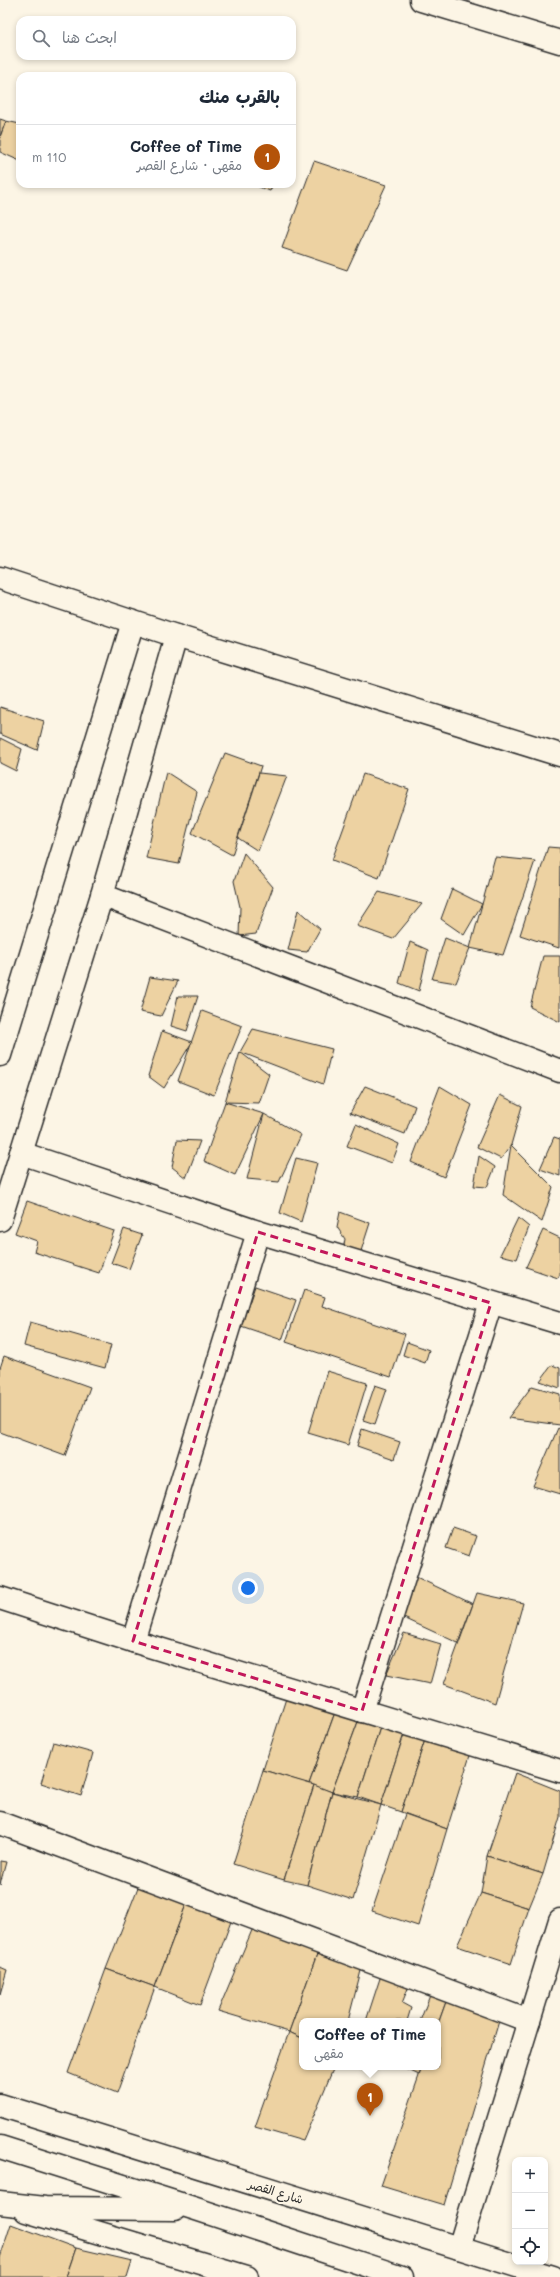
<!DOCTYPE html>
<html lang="ar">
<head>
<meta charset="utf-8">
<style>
  :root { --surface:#fff; --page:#f6f6f7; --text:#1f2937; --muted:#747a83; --line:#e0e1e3; --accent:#b45309 }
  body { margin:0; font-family:Mali,"Playpen Sans Arabic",sans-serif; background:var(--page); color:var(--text); direction:rtl }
  .controls { position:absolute; right:12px; bottom:12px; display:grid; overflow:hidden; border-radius:8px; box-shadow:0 2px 6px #0003 }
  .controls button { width:36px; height:36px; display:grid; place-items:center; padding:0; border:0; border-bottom:1px solid var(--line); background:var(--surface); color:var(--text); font:20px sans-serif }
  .you { position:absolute; left:248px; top:1588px; width:14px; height:14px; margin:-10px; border:3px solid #fff; border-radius:50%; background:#1a73e8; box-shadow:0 0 0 6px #1a73e833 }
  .badge { display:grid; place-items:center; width:26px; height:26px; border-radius:50%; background:var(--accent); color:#fff; font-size:13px; font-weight:700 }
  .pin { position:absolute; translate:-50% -33px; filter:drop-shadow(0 1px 2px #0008) }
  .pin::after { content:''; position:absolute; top:21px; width:14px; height:12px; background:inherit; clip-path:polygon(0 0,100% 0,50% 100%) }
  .popup { position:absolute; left:299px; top:2018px; width:142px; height:52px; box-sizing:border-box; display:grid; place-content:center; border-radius:8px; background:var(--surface); filter:drop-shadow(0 1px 3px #0005); font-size:13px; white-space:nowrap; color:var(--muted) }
  .popup b { font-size:15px; color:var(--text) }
  .popup::after { content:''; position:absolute; left:50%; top:100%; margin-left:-8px; border:8px solid transparent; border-top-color:var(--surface) }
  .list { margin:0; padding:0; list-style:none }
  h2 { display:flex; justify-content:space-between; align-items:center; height:52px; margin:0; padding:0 16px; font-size:17px }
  h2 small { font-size:13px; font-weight:400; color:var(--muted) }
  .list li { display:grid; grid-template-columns:26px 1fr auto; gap:12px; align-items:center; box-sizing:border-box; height:64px; padding:0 16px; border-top:1px solid var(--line) }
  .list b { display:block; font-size:15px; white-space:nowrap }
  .list p { margin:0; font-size:13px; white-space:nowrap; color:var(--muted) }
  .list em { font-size:13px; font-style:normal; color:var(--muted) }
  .icon { flex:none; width:22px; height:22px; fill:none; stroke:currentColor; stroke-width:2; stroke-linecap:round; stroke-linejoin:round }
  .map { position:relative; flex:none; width:560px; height:2277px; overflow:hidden; direction:ltr }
  .search { position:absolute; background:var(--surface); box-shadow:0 2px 6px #0003; left:16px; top:16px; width:280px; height:44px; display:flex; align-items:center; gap:10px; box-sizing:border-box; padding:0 14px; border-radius:12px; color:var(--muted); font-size:15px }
  .panel { position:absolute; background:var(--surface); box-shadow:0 2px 6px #0003; left:16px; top:72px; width:280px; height:116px; border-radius:12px; direction:rtl }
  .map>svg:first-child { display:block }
</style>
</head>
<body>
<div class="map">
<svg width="560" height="2277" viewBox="0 0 560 2277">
  <rect width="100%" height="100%" fill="#fcf5e5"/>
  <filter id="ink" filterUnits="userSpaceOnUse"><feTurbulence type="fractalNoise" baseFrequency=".025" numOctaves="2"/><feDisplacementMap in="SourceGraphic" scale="8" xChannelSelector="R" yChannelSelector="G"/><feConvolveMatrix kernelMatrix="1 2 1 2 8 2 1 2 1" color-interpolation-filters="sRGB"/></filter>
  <g filter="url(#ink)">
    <g fill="#edd2a2" stroke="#2b2b2b">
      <path d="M 0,119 L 6,121 L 0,137 Z"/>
      <path d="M 6,121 L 20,124 L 20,161 L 0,152 L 0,137 Z"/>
      <path d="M 314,161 L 386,185 L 347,270 L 282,248 Z"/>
      <path d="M 251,184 L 273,184 L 270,191 Z"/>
      <path d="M 0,707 L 44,721 L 37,750 L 0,734 Z"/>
      <path d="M 0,738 L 22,749 L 16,771 L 0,763 Z"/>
      <path d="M 225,753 L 261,766 L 232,855 L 192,833 Z"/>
      <path d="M 166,772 L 197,792 L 179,864 L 146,858 Z"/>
      <path d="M 259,773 L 287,776 L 258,851 L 238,838 Z"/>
      <path d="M 363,774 L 409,789 L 379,878 L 332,860 Z"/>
      <path d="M 548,847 L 560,848 L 559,948 L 520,935 Z"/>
      <path d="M 244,853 L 273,887 L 256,934 L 239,936 L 240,907 L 234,881 Z"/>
      <path d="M 495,857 L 535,861 L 503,955 L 470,948 Z"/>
      <path d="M 452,889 L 482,904 L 464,935 L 441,919 Z"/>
      <path d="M 379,892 L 422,904 L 393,939 L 357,926 Z"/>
      <path d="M 298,910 L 320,929 L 307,952 L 288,950 Z"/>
      <path d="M 445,938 L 470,948 L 456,983 L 432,979 Z"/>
      <path d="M 410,942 L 428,950 L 419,991 L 399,983 Z"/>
      <path d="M 543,956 L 560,956 L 560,1022 L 530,1007 Z"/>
      <path d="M 150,977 L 178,981 L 161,1016 L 140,1012 Z"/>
      <path d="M 178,996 L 198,996 L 187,1031 L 171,1026 Z"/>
      <path d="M 202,1011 L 242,1026 L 214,1095 L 178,1081 Z"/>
      <path d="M 253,1029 L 332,1049 L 323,1084 L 240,1052 Z"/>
      <path d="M 162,1031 L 192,1042 L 164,1088 L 148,1076 Z"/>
      <path d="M 240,1052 L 269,1074 L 259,1103 L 225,1102 Z"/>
      <path d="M 365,1086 L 415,1106 L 405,1134 L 350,1113 Z"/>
      <path d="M 440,1086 L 472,1105 L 444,1177 L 411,1162 Z"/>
      <path d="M 500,1095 L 522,1106 L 511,1145 L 501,1159 L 477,1147 Z"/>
      <path d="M 225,1102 L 264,1114 L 235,1175 L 204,1161 Z"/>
      <path d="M 264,1114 L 301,1135 L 279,1182 L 247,1179 Z"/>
      <path d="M 356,1124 L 399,1144 L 392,1163 L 347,1146 Z"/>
      <path d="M 554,1137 L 560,1139 L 560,1176 L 540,1169 Z"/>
      <path d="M 177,1140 L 200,1141 L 186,1178 L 172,1167 Z"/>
      <path d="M 511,1145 L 553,1187 L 542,1222 L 503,1195 Z"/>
      <path d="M 479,1156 L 495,1167 L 487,1187 L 474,1186 Z"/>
      <path d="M 296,1158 L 317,1163 L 301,1222 L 280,1213 Z"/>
      <path d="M 27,1201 L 114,1231 L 99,1273 L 34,1252 L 37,1241 L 15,1233 Z"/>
      <path d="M 340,1212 L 370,1223 L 361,1251 L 343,1250 L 345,1239 L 337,1227 Z"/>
      <path d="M 518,1218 L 529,1227 L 517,1259 L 500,1255 Z"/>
      <path d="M 124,1229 L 142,1235 L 129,1269 L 111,1263 Z"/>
      <path d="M 543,1230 L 560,1238 L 560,1274 L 558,1278 L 526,1267 Z"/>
      <path d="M 255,1286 L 296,1300 L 282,1340 L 241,1326 Z"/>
      <path d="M 304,1290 L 325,1297 L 322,1306 L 405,1334 L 391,1377 L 286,1342 Z"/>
      <path d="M 30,1322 L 111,1345 L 105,1368 L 24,1346 Z"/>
      <path d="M 407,1342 L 429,1350 L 425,1363 L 403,1355 Z"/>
      <path d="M 4,1356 L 90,1387 L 65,1456 L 0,1432 L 0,1368 Z"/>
      <path d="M 552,1365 L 560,1368 L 560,1388 L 540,1381 Z"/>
      <path d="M 327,1371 L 367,1383 L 348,1445 L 308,1433 Z"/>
      <path d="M 375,1385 L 387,1389 L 375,1424 L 363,1420 Z"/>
      <path d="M 532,1386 L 560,1394 L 560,1425 L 508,1418 Z"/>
      <path d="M 558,1428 L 560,1429 L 560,1494 L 533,1486 Z"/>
      <path d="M 362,1429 L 400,1442 L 394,1459 L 357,1446 Z"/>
      <path d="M 453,1528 L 476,1536 L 469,1556 L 446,1548 Z"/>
      <path d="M 414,1576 L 473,1604 L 458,1643 L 393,1613 Z"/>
      <path d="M 477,1593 L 523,1603 L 495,1703 L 444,1684 Z"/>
      <path d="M 404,1633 L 441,1644 L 430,1684 L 386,1675 Z"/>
      <path d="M 289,1689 L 338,1704 L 309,1784 L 263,1770 Z"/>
      <path d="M 338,1704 L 362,1711 L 332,1792 L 309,1784 Z"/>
      <path d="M 362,1711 L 383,1718 L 358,1797 L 332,1792 Z"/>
      <path d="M 383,1718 L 407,1725 L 381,1805 L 358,1797 Z"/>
      <path d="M 407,1725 L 428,1731 L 401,1812 L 381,1805 Z"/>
      <path d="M 428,1731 L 472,1749 L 447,1829 L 401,1812 Z"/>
      <path d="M 53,1742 L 93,1753 L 81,1796 L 41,1783 Z"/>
      <path d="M 263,1770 L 314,1785 L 284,1880 L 233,1864 Z"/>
      <path d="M 515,1773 L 560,1791 L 560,1817 L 543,1874 L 487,1856 Z"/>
      <path d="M 314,1785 L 332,1792 L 307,1885 L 284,1880 Z"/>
      <path d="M 332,1792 L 381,1805 L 353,1900 L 307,1885 Z"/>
      <path d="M 405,1814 L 447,1829 L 418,1926 L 372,1911 Z"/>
      <path d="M 487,1856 L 543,1874 L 529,1908 L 481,1893 Z"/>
      <path d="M 0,1861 L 6,1862 L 0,1884 Z"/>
      <path d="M 142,1877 L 190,1894 L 155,1987 L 106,1969 Z"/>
      <path d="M 481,1893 L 529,1908 L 511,1964 L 457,1946 Z"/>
      <path d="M 190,1894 L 233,1916 L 200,2005 L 155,1987 Z"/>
      <path d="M 255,1923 L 321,1943 L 289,2032 L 218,2011 Z"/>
      <path d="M 321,1943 L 364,1959 L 348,2021 L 302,2021 L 302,2038 L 289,2032 Z"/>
      <path d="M 384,1966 L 411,1981 L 402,2003 L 411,2008 L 407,2021 L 366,2021 Z"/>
      <path d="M 0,1967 L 7,1970 L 0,1994 Z"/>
      <path d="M 106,1969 L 155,1987 L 117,2093 L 68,2073 Z"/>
      <path d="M 434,1985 L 447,1999 L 438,2024 L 438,2021 L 420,2021 Z"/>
      <path d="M 447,1999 L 499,2021 L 444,2205 L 381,2186 L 422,2067 L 438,2067 L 438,2024 Z"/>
      <path d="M 289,2032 L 302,2038 L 302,2067 L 334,2067 L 303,2141 L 255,2127 Z"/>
      <path d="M 402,2067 L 422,2067 L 419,2075 Z"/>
      <path d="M 11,2224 L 76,2248 L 66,2277 L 0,2277 L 0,2258 Z"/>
      <path d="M 76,2248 L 132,2261 L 127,2277 L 66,2277 Z"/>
    </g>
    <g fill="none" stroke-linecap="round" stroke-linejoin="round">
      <g stroke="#2b2b2b" stroke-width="25">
        <g id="minor">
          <path d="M 0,578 L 176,636 L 560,755"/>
          <path d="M 102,895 L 560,1071"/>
          <path d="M 21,1153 L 258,1232 L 560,1323"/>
          <path d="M 0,1598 L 133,1641 L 560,1771"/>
          <path d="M 133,1641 L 258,1232"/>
          <path d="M 362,1711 L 491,1303"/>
          <path d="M 0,1823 L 529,2021"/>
          <path d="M 26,2211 L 247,2277"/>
          <path d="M 459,2248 L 560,1920"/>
        </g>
      </g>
      <g stroke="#2b2b2b" stroke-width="25">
        <g id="tertiary">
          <path d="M 0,1055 L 133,622"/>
          <path d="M 0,1220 L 102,895 L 176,636"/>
          <path d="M 0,2105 L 552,2277"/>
          <path d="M 0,2147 L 196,2209 L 402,2277"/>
          <path d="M 0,2203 L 45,2208 L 175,2209"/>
        </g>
      </g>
      <g stroke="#2b2b2b" stroke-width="25">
        <path id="trunk" d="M 421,0 L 560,42"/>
      </g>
      <use href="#minor" stroke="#fcf5e5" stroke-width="22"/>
      <use href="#tertiary" stroke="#fcf5e5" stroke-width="22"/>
      <use href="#trunk" stroke="#fcf5e5" stroke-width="22"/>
    </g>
  </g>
  <path fill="none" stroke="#c2185b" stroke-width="3" stroke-dasharray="8 5" stroke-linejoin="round" d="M 258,1232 L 491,1303 L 362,1711 L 133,1641 Z"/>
  <g text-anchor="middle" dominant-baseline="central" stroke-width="4" stroke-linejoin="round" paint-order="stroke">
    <g font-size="12" fill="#2b2b2b" stroke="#fcf5e5">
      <text transform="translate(276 2191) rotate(17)">شارع القصر</text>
    </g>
  </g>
</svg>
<div class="controls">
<button>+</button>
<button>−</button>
<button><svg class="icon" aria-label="locate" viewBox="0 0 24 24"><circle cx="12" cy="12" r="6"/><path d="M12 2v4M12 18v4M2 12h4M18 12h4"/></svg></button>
</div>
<div class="you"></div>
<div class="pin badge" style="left:370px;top:2116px">1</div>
<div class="popup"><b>Coffee of Time</b>مقهى</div>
<div class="search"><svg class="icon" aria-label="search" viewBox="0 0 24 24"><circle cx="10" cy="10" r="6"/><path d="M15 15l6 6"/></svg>ابحث هنا</div>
<section class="panel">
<h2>بالقرب منك<small></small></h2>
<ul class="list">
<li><span class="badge">1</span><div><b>Coffee of Time</b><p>مقهى · شارع القصر</p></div><em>110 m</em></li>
</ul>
</section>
</div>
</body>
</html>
